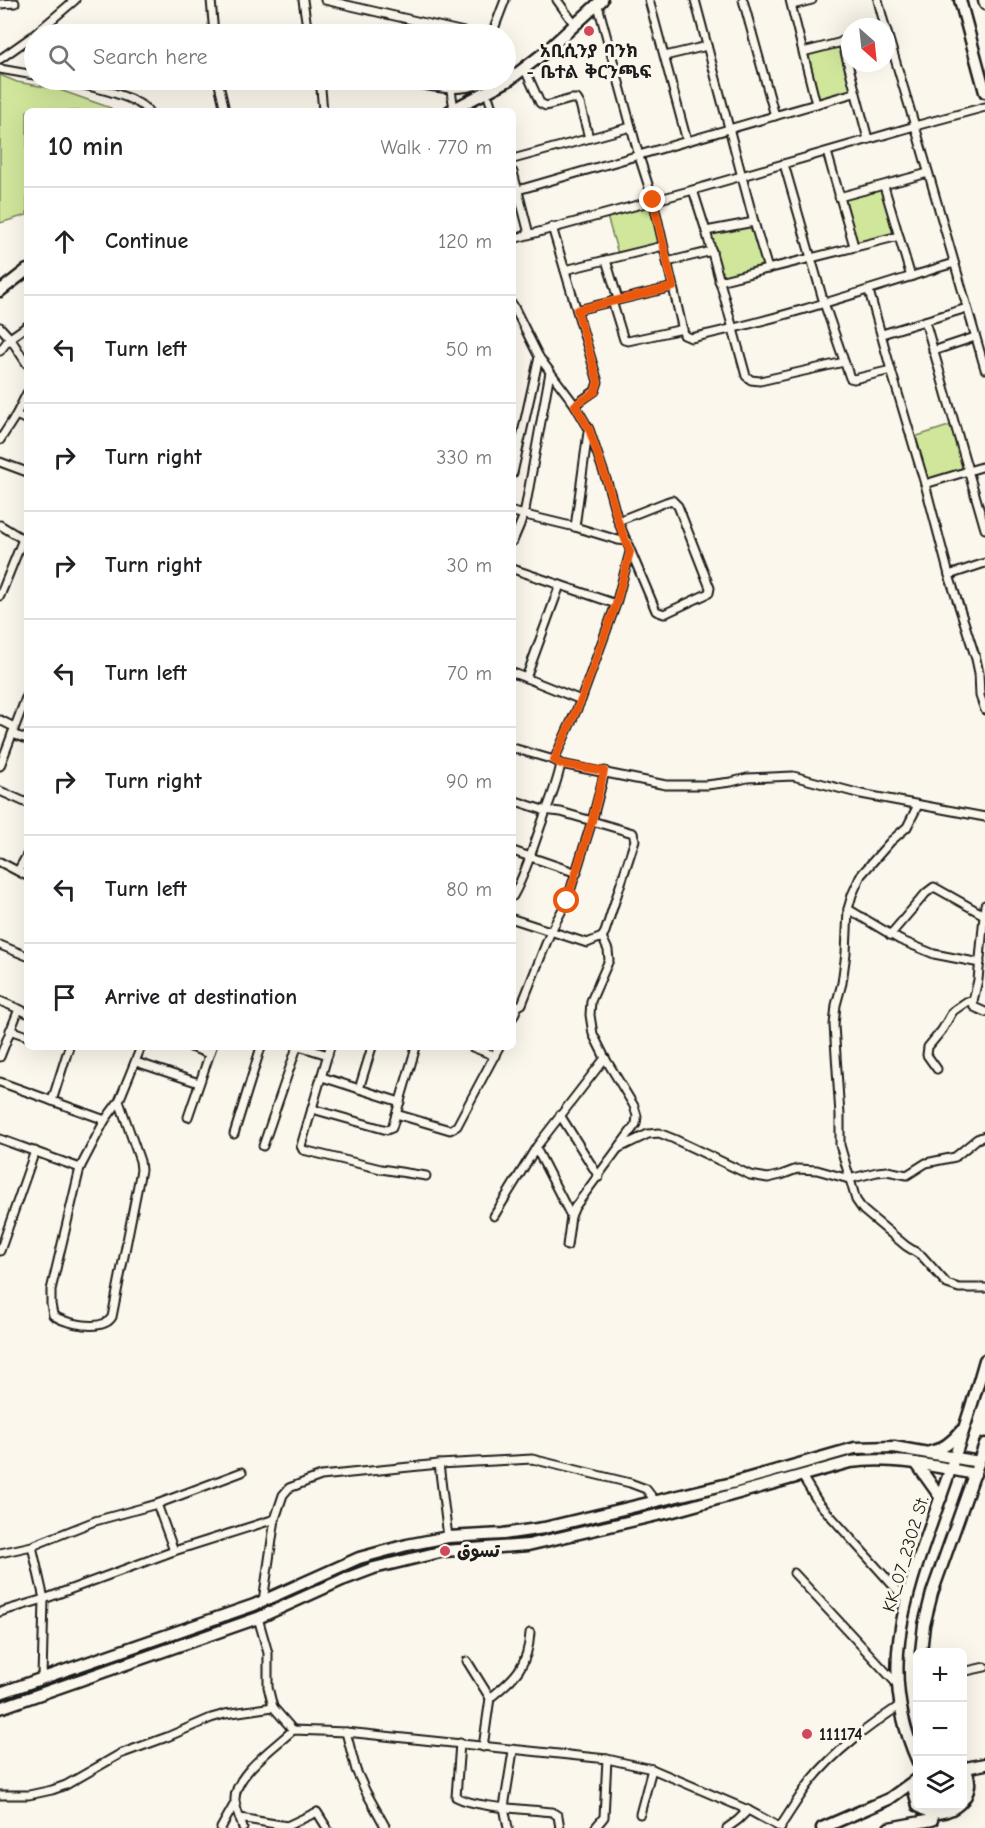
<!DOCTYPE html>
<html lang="en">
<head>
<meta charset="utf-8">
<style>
  :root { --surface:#fff; --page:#f2f2f2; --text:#202124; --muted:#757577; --line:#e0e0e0 }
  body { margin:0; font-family:"Comic Neue","Playpen Sans Arabic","Noto Sans Ethiopic",sans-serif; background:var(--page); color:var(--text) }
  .controls { position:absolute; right:18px; bottom:18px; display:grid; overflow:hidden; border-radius:9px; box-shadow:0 6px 24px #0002 }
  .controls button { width:54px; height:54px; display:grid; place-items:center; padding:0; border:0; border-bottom:2px solid var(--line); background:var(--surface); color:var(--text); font:30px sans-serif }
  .compass { position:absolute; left:841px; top:18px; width:54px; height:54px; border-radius:50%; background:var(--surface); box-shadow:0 6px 24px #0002; rotate:153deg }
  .stop { position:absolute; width:18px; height:18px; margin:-14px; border:4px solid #ea580c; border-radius:50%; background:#fff }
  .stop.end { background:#ea580c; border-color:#fff; box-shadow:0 2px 6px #0008 }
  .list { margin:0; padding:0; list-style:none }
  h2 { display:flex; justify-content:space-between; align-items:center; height:78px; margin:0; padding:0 24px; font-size:26px }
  h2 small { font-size:20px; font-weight:400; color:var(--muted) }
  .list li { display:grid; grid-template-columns:39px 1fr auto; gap:18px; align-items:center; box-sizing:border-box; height:108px; padding:0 24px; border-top:2px solid var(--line) }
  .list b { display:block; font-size:22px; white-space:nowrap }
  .list em { font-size:20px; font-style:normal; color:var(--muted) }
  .icon { flex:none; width:33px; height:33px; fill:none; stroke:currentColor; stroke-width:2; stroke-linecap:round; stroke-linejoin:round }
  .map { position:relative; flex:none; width:985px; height:1828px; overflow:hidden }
  .search { position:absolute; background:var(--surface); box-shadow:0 6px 24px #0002; left:24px; top:24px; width:492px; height:66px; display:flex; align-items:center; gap:15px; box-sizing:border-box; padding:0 21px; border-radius:33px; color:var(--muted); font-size:22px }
  .panel { position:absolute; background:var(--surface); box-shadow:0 6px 24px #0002; left:24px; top:108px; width:492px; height:942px; border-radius:9px }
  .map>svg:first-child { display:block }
</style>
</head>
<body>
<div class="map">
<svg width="985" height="1828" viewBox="0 0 985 1828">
  <rect width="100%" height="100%" fill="#fbf7ec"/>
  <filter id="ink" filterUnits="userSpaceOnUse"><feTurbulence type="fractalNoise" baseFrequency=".0167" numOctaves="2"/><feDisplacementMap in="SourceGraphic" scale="12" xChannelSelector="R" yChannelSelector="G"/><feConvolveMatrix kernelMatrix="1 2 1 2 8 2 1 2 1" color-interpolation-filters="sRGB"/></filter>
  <g filter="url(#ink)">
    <g fill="#d0e69b" stroke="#76815c" stroke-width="1.5">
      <path d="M 842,41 L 854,93 L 816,104 L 803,52 Z"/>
      <path d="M 0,75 L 17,82 L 57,89 L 111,108 L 111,111 L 27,111 L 27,215 L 0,223 Z"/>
      <path d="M 884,186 L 899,236 L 854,246 L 839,197 Z"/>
      <path d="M 653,200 L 663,246 L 619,257 L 606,213 Z"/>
      <path d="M 754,222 L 768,269 L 719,281 L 706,231 Z"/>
      <path d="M 955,424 L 969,471 L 925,484 L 911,438 Z"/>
    </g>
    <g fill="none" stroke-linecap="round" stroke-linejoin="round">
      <g stroke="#1c1c1c" stroke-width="11">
        <g id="street">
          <path d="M 211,0 L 214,34"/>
          <path d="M 303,0 L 308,34"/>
          <path d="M 325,0 L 473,34"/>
          <path d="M 557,0 L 575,25"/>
          <path d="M 649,0 L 687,141"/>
          <path d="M 695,0 L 754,222 L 768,269"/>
          <path d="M 743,0 L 775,116"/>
          <path d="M 790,0 L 816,104"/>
          <path d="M 878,0 L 885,27"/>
          <path d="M 0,4 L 15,3"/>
          <path d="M 792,5 L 812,0"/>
          <path d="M 599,9 L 639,156 L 653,200 L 684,335 L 691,338 C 780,319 867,290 954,263"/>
          <path d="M 886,29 L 915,126 L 985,107"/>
          <path d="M 35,34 L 75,0"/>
          <path d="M 492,34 L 505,0"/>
          <path d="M 842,41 L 868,139"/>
          <path d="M 803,52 L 850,40"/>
          <path d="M 665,56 L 707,46"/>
          <path d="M 0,59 L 34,35"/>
          <path d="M 0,69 L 34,75"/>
          <path d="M 527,74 L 540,103 L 546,106 L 571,99 L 577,99 L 580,104 L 589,138"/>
          <path d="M 58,80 C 81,84 134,94 148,111"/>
          <path d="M 218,80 L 224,106 L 223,111"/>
          <path d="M 318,80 L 321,89 L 323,111"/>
          <path d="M 398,80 C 431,86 449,94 482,84"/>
          <path d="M 451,90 L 454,109"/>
          <path d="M 489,99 L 493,111"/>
          <path d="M 827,152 L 854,246"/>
          <path d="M 513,159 L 631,127"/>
          <path d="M 784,164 L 824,303 L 850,378 L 854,379 L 891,370"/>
          <path d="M 513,172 L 529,234"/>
          <path d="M 884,186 L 911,277"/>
          <path d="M 518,190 L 854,93"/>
          <path d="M 693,190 L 706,231 L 746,376 L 751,380 L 760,381 L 844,362"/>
          <path d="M 839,197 L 928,173"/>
          <path d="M 552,227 L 598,382 L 595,391 L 575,405"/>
          <path d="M 706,231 L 754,222"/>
          <path d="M 513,239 L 693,190 L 915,126 L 985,369"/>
          <path d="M 606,260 L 618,299"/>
          <path d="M 667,262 L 712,251"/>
          <path d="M 565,270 L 663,246"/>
          <path d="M 719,281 L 899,236"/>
          <path d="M 869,291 L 891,370 L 925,484 L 949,575 L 976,659 L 979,673 L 980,696 L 985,710"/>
          <path d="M 612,301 L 624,340 L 628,341 L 683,329"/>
          <path d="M 513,305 L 539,357 L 575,405 L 589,429 L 608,485 L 618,521 L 656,611 L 664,614 L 709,593 L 710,588 L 678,506 L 672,500 L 666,502 L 618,521"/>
          <path d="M 577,310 L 673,287"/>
          <path d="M 925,321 L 985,529"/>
          <path d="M 0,327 L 10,338 L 27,364"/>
          <path d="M 882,334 L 967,308"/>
          <path d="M 0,351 L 10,338 L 27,326"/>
          <path d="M 933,351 L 975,337"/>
          <path d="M 27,393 L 16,415 L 27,420"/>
          <path d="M 0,440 L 16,415"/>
          <path d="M 0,462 L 27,472"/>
          <path d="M 513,473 L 539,357"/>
          <path d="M 925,484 L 985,466"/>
          <path d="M 513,512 L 575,527 L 618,540 L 627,541"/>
          <path d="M 0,525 L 26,541"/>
          <path d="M 575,527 L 588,432"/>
          <path d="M 513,541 L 524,515 L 550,372"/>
          <path d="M 513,569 L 616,604"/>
          <path d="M 949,575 L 985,563"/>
          <path d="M 0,596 L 23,539"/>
          <path d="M 513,673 L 526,678 L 560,585"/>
          <path d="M 526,678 L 581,700 L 616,604 L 630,552"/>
          <path d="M 0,720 L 14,727"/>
          <path d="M 12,734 L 27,739"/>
          <path d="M 513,748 L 554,760 L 561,764 L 666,785 L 707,785 L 731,782 L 747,778 L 793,776 L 861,794 L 985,817"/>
          <path d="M 554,760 L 581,700"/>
          <path d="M 0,766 L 27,695"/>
          <path d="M 0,791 L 27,803"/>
          <path d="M 513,800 L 543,810 L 561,812 L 592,821 L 633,833 L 635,840 L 605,932 L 602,937 L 587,943 L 513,919"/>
          <path d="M 918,805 L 907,827 L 891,841 L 861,875 L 852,895 L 848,909 L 846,953 L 842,983 L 836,1005 L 834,1025 L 840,1115 L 840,1145 L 856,1200 L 863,1210 L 906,1246 L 922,1256 L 947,1284 L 959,1288 L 985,1288"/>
          <path d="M 513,851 L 577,873"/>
          <path d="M 0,862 L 27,876"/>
          <path d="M 18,871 L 27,855"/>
          <path d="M 513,896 C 525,875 531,853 539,831 C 547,807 556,788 561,764"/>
          <path d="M 985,905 L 978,980 L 973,1001 L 974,1007 L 985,1012"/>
          <path d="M 848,909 L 900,940 L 934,954 L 980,963"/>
          <path d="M 890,935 L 926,893 L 934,887 L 984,915"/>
          <path d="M 0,945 L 27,956"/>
          <path d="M 0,1001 L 19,1009"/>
          <path d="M 513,1017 L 518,1006 L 522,1004 L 551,931 L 567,901 L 592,821 L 605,771"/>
          <path d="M 10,1030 L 27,1036"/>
          <path d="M 191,1047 L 209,1054"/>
          <path d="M 302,1047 L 328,1055"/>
          <path d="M 330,1047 L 301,1146 L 303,1150 L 381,1169 L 426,1176"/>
          <path d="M 472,1047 L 495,1056"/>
          <path d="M 0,1057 L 19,1009 L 27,1013"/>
          <path d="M 136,1062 L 199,1083"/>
          <path d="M 937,1069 L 927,1055 L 928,1047 L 942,1030 L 953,1011 L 966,1002 L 973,1001"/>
          <path d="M 322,1077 L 400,1102"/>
          <path d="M 0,1082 L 105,1120"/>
          <path d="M 359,1089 L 372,1047"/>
          <path d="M 52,1101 L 69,1047"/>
          <path d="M 119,1101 L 140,1161 L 141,1170 L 112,1317 C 103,1332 65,1324 53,1315 L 51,1304 L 51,1290 L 80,1168 L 105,1120 L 119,1101 L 141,1047"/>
          <path d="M 312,1109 L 387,1130 L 392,1128 L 416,1047"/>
          <path d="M 396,1114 L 450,1130 L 457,1126 L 499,1047"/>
          <path d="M 560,1115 L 599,1177"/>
          <path d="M 188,1117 L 212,1047"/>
          <path d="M 234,1134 L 261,1047"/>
          <path d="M 0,1139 L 80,1168"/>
          <path d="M 263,1146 L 297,1047"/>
          <path d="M 536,1148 L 571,1216"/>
          <path d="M 619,1148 L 648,1134 L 659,1133 L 674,1139 L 750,1175 L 768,1178 L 781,1175 L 797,1169 L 817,1170 L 849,1179 L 877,1172 L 887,1171 L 907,1175 L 926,1163 L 955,1157 L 977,1139 L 985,1136"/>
          <path d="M 494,1216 L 537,1146 L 605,1058"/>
          <path d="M 567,1246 L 571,1216 L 575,1207 L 636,1124 L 637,1116 L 634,1106 L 605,1058 L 593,1034 L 590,1015 L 591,1001 L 609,960 L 608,950 L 602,937"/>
          <path d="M 0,1251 L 35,1151"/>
          <path d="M 439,1464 L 448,1537"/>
          <path d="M 802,1476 L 818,1502 L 906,1600"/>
          <path d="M 157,1504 L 174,1551"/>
          <path d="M 32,1546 L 44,1599 L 42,1678"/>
          <path d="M 0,1553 L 32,1546 L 95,1521 L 157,1504 L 242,1472"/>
          <path d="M 794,1573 L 897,1684"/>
          <path d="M 263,1601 L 275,1519 L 283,1495 L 289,1488 L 321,1476 L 439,1464 L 532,1459 L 630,1483 L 646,1489 L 656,1502"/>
          <path d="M 0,1612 L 44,1599 L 174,1551 L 275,1519"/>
          <path d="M 258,1618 L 268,1653 L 268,1687 L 273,1707 L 293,1730"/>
          <path d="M 467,1661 L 490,1698"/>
          <path d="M 962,1672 L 985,1667"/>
          <path d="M 346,1732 L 356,1770 L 366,1792 L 386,1828"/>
          <path d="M 460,1743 L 456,1797 C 477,1808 527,1809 552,1812 L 558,1816 L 560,1828"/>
          <path d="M 483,1747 L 490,1698 C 515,1678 528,1666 530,1633"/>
          <path d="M 0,1795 L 29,1795 L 52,1790 L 66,1785 L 120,1754 L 167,1737 L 211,1718 L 225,1714 L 273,1707"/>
          <path d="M 640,1814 L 652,1769"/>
          <path d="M 240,1818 L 287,1826 L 317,1812 L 327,1828"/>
          <path d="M 780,1827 C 790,1812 800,1795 811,1781 C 835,1751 868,1727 899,1706"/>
          <path d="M 221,1828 L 235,1803"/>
          <path d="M 243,1828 C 240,1819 236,1810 235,1801 C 233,1775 275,1747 293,1730 L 346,1732 L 607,1759 L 652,1769 L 748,1810 L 781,1828"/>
          <path d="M 508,1828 L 504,1807 L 513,1751"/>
          <path d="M 595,1828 L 604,1817 L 607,1759"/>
          <path d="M 727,1828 L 738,1820 L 748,1810"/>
        </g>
      </g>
      <g stroke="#1c1c1c" stroke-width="15">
        <g id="primary">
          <path d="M 960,0 L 985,92"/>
          <path d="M 984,0 L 985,4"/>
          <path d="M 450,111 L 509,80 L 544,53 L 602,0"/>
          <path d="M 0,291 L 27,270"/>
          <path d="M 930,1452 C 944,1449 953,1441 961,1431"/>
          <path d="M 916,1463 L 941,1498"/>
          <path d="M 921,1652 L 924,1625 L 932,1593 L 985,1444"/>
          <path d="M 0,1693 L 254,1605 L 359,1558 L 407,1545 L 448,1537 L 503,1534 L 544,1528 L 732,1483 L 855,1448 L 894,1447 L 979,1462"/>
          <path d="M 0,1708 L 258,1618 L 342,1580 L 374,1568 L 444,1551 L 528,1545 L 670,1512 L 850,1462 C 894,1456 933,1466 975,1474"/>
          <path d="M 918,1762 C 874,1665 909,1588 941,1496 C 957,1451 972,1406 985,1360"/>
          <path d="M 966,1768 L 985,1764"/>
          <path d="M 917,1779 L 914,1791 L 918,1805"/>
          <path d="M 918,1806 C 947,1828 985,1791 962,1766"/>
          <path d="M 822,1828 L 889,1799 L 918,1778"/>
          <path d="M 889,1828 L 932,1820"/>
        </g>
      </g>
      <use href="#street" stroke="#fbf7ec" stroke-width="7"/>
      <use href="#primary" stroke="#fbf7ec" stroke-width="10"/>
    </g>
  </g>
  <g fill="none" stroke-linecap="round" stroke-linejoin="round" filter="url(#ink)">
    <path stroke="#ea580c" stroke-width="8" d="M 567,901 L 592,821 L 604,771 L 561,764 L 554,760 L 581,700 L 616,604 L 630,552 L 618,521 L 608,485 L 589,429 L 575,405 L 595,392 L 598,382 L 577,310 L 673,287 L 653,200"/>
  </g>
  <g fill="#d1495b" stroke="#fbf7ec" stroke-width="2">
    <circle cx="589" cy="31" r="6"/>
    <circle cx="445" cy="1551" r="6"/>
    <circle cx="807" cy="1734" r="6"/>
  </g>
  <g text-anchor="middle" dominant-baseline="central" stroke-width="6" stroke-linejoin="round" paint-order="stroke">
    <g font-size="18" font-weight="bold" fill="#1c1c1c" stroke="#fbf7ec" text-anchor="start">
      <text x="589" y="51" text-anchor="middle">አቢሲንያ ባንክ<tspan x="589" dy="21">- ቤተል ቅርንጫፍ</tspan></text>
      <text x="457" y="1551">تسوق</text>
      <text x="819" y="1734">111174</text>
    </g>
    <g font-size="18" fill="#1c1c1c" stroke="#fbf7ec">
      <text transform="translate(906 1554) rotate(-73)">KK_07_2302 St.</text>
    </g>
  </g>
</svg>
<div class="controls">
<button>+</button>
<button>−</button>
<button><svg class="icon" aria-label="layers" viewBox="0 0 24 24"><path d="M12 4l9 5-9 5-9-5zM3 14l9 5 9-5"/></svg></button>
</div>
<svg class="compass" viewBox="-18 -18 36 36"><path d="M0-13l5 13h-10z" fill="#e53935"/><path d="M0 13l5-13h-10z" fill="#757577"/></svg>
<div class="stop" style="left:567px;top:901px"></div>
<div class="stop end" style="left:653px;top:200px"></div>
<div class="search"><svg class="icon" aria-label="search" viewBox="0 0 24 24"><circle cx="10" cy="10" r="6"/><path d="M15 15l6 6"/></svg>Search here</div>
<section class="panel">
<h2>10 min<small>Walk · 770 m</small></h2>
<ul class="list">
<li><svg class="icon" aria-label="ahead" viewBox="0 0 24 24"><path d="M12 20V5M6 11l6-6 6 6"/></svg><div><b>Continue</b></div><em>120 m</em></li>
<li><svg class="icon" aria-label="left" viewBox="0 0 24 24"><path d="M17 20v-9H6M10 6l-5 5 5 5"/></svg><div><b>Turn left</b></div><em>50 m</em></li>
<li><svg class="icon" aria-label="right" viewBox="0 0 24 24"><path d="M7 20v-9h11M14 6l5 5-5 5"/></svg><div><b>Turn right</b></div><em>330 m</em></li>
<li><svg class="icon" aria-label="right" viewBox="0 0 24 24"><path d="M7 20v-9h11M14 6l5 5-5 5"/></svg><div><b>Turn right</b></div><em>30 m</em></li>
<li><svg class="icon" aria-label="left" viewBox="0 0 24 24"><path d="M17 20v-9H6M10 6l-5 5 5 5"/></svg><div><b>Turn left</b></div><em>70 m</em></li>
<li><svg class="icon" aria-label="right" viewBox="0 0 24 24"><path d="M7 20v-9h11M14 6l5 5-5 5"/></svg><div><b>Turn right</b></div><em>90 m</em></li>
<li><svg class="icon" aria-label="left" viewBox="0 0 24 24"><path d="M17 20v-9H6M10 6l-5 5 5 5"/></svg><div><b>Turn left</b></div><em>80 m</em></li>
<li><svg class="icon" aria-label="arrive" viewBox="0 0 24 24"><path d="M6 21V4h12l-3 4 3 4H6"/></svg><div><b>Arrive at destination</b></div></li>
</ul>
</section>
</div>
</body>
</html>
